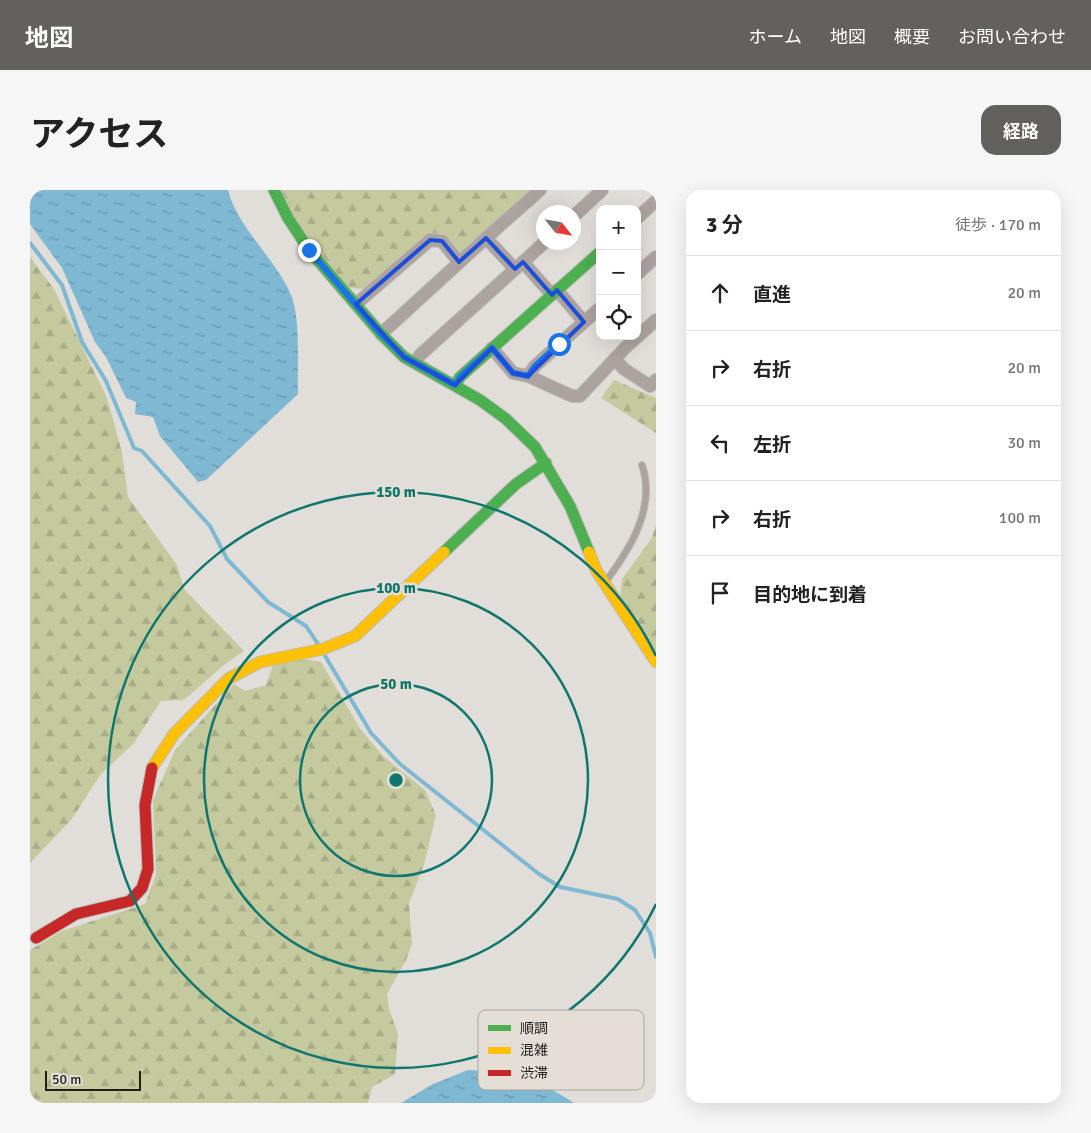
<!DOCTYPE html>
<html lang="ja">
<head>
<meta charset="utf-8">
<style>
  :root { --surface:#fff; --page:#f6f6f6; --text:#222; --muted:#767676; --line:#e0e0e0; --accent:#63615d }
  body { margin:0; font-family:Signika,"Noto Sans JP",sans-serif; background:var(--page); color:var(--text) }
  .controls { position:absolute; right:15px; top:15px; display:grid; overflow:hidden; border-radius:10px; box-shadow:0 5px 20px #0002 }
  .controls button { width:45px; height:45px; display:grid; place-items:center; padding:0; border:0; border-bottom:1px solid var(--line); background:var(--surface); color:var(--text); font:25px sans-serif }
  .compass { position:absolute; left:506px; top:15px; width:45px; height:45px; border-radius:50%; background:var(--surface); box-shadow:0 5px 20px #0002; rotate:121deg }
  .scale { position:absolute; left:15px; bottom:12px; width:96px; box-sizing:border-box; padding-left:5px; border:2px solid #1f1d1a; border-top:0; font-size:14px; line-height:18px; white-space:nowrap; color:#1f1d1a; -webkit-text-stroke:4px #e4ded7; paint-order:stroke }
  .stop { position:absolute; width:15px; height:15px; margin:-11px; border:4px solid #1a73e8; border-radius:50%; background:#fff }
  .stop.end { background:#1a73e8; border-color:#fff; box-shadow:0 1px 5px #0008 }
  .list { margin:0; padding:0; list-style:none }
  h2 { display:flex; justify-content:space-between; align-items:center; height:65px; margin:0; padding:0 20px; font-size:21px }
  h2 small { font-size:16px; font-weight:400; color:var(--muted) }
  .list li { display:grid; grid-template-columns:32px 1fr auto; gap:15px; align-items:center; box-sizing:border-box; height:75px; padding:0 20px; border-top:1px solid var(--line) }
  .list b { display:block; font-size:19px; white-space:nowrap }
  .list em { font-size:16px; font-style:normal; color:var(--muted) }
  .icon { flex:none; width:28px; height:28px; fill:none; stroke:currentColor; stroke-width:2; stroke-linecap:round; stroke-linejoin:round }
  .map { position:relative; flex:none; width:626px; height:913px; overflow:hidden; border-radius:15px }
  header { display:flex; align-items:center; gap:30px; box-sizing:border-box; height:70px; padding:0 25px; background:var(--accent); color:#fff }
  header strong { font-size:24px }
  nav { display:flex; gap:28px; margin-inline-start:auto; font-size:18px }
  .intro { display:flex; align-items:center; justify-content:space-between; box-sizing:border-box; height:120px; padding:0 30px }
  h1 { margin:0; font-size:35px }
  .button { padding:12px 22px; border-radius:15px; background:var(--accent); color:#fff; font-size:18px; font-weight:700 }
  main { display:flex; gap:30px; padding:0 30px }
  aside { flex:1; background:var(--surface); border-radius:15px; box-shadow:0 5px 20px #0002 }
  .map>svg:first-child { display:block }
</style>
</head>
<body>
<header>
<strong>地図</strong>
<nav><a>ホーム</a><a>地図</a><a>概要</a><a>お問い合わせ</a></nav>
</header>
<div class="intro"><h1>アクセス</h1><a class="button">経路</a></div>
<main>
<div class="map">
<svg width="626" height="913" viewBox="0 0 626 913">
  <defs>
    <pattern id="forest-firs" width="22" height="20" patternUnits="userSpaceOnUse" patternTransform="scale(1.25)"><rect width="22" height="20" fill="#c4c99e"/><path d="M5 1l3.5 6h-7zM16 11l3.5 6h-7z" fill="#a8ac88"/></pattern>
    <pattern id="water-ripples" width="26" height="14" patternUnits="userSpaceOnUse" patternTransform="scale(1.25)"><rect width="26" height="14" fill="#7fb8d2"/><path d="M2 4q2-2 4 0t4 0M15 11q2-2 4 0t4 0" fill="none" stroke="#6795aa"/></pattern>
  </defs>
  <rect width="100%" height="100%" fill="#e1deda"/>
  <g fill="url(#forest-firs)">
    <path d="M 250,0 L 502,0 L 431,62 L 414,45 L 400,43 L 333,99 L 316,98 L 261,24 Z"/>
    <path d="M 0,67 L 24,99 L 77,208 L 92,262 L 98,307 L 147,375 L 154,399 L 214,461 L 194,475 L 154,510 L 131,511 L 104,553 L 70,585 L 42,629 L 0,673 Z"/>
    <path d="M 584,190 L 626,208 L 626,243 L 571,208 Z"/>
    <path d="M 626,334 L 626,462 L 590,411 L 592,389 L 622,348 Z"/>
    <path d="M 273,469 L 291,472 L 329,537 L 353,566 L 395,600 L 406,625 L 394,675 L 379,713 L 382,754 L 376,770 L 357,804 L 359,819 L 368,844 L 365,884 L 342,897 L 338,913 L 0,913 L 0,760 L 32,741 L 115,714 L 126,684 L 123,610 L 145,560 L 204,494 L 215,501 L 236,495 L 243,475 Z"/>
  </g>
  <g fill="url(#water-ripples)">
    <path d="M 0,0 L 198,0 C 207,37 246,69 261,105 C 271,128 267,178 268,204 L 176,290 L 168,292 L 130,246 L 123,227 L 105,224 L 106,212 L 96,208 L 76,167 L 65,152 L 32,78 L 0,34 Z"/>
    <path d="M 438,880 C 481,881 508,889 544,913 L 371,913 L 403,894 Z"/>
  </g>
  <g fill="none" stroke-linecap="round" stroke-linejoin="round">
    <g stroke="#7fb8d2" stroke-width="4">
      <path d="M 0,53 L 32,95 L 52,152 L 76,191 L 104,258 L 112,261 L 180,336 L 197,369 L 238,412 L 276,436 L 288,454"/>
      <path d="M 294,464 L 341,543 L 370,574 L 509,684 L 530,697 L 588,709 L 605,720 L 620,743 L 626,767"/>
    </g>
    <g stroke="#bdbbb8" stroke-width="8">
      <path id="lane" d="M 576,391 C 601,358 626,317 612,275"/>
    </g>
    <g stroke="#bdbbb8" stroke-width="14">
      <g id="street">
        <path d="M 544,26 L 572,0"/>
        <path d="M 607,28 L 626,11"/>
        <path d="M 456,48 L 510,0"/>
        <path d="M 515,52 L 493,72 L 522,105"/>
        <path d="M 607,84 L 626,67"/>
        <path d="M 527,100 L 554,132 L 570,118"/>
        <path d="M 326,114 L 400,50 L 412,51 L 429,72"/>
        <path d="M 554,132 L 505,176 L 498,186 L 542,206 L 550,206 L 595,158 L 626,130"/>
        <path d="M 351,144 L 456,48 L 485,79"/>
        <path d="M 462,158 L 483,183 L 498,186"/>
        <path d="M 585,169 L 594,179 L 620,196 L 626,190"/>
        <path d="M 386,172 L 390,165 L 493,72"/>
      </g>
    </g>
    <g stroke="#bdbbb8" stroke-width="13">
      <g id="fast">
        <path d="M 244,0 L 258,28 L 279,60 L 351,144 L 374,167 L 450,210 L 476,229 L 505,257 L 540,316 L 559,362"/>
        <path d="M 425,195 L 430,187 L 570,62"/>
        <path d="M 414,362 L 486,294 L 516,273"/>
      </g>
    </g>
    <g stroke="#bdbbb8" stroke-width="13">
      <g id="slow">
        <path d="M 559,362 L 566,380 L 626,472"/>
        <path d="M 122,578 L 144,544 L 198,489 L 230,472 L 293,459 L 325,446 L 414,362"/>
      </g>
    </g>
    <g stroke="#bdbbb8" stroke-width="13">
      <path id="jam" d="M 6,748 L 46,724 L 100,711 L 112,698 L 118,679 L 115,615 L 122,578"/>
    </g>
    <use href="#lane" stroke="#aca2a0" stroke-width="6"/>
    <use href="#street" stroke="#aca2a0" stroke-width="12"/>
    <use href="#fast" stroke="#4caf50" stroke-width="11"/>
    <use href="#slow" stroke="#ffc107" stroke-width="11"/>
    <use href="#jam" stroke="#c62828" stroke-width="11"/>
  </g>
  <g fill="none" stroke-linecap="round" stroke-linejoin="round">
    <path stroke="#1a73e8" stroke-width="6" d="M 279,60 L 351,144 L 374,167 L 425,195 L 430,187 L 462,158 L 483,183 L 498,186 L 505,176 L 529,154"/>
  </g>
  <path fill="none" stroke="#1d4ed8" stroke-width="4" stroke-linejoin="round" d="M 456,48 L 485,79 L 493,72 L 522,105 L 527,100 L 554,132 L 498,186 L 483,183 L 462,158 L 425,195 L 374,167 L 326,114 L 400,50 L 412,51 L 429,72 Z"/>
  <g fill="none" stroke="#0f766e" stroke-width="2.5">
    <circle cx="366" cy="590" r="96"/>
    <circle cx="366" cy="590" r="192"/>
    <path d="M626 714A288 288 0 1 1 626 466"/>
  </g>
  <rect x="448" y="820" width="166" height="80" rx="8" fill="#e4ded7" stroke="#a9a49e" stroke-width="1"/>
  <rect x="458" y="835" width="23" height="6" fill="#4caf50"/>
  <rect x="458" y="857" width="23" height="7" fill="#ffc107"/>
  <rect x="458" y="880" width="23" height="6" fill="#c62828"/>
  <g font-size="14" fill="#1f1d1a">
    <text x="490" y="843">順調</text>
    <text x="490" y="865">混雑</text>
    <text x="490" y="888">渋滞</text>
  </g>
  <circle cx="366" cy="590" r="8" fill="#0f766e" stroke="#e4ded7" stroke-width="2.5"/>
  <g font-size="15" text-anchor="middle" font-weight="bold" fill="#0f766e" stroke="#e4ded7" stroke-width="5" stroke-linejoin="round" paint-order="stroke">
    <text x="366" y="307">150 m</text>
    <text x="366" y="403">100 m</text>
    <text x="366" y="499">50 m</text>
  </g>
</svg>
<div class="controls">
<button>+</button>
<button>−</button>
<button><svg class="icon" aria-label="locate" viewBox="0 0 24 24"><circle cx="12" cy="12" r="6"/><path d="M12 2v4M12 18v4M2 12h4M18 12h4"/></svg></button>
</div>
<svg class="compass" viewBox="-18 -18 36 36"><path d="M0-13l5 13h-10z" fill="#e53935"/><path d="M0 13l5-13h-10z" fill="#767676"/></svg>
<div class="scale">50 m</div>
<div class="stop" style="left:529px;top:154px"></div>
<div class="stop end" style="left:279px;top:60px"></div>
</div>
<aside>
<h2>3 分<small>徒歩 · 170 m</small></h2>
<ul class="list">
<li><svg class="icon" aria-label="ahead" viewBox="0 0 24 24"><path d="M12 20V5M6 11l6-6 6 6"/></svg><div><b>直進</b></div><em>20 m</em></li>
<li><svg class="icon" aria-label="right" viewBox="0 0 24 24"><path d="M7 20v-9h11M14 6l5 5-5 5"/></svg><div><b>右折</b></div><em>20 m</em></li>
<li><svg class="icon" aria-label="left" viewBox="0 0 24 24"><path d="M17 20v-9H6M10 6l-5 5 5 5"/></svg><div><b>左折</b></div><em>30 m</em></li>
<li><svg class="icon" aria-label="right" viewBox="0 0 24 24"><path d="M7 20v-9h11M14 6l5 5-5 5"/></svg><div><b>右折</b></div><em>100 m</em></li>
<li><svg class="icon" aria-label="arrive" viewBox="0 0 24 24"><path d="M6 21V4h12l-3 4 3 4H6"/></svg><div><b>目的地に到着</b></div></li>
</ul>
</aside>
</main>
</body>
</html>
